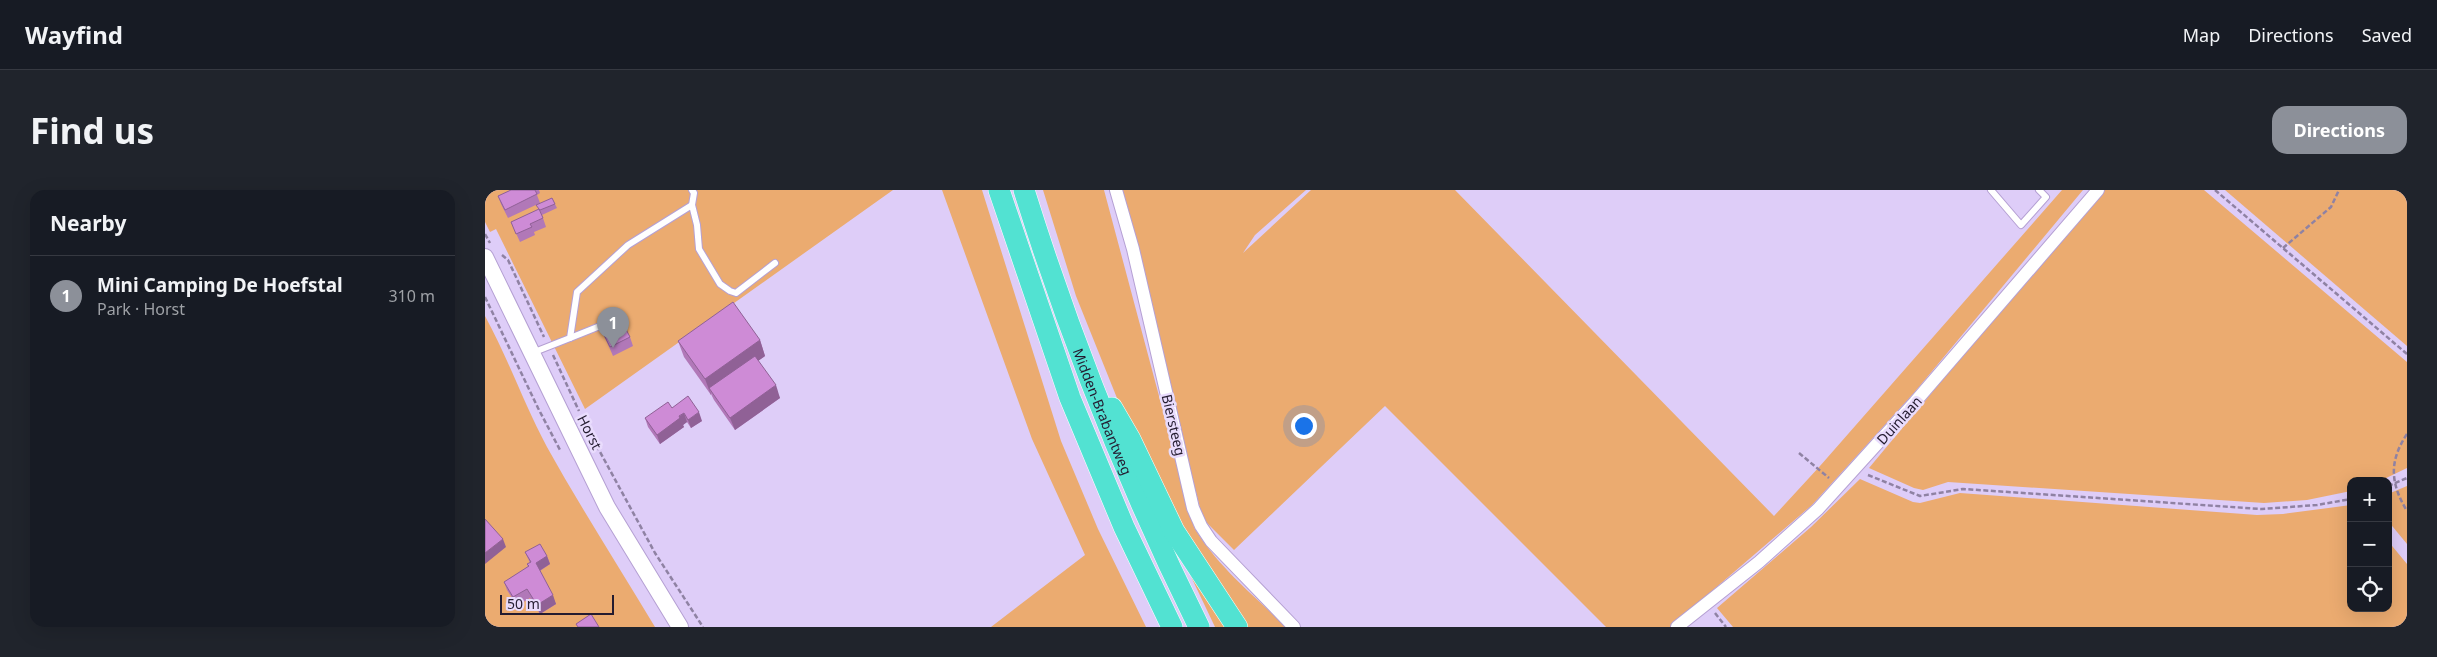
<!DOCTYPE html>
<html lang="en">
<head>
<meta charset="utf-8">
<style>
  :root { --surface:#171b24; --page:#20242c; --text:#f1f3f6; --muted:#9ea1a6; --line:#363941; --accent:#8c9099 }
  body { margin:0; font-family:"Noto Sans",sans-serif; background:var(--page); color:var(--text) }
  .controls { position:absolute; right:15px; bottom:15px; display:grid; overflow:hidden; border-radius:10px; box-shadow:0 5px 20px #0002 }
  .controls button { width:45px; height:45px; display:grid; place-items:center; padding:0; border:0; border-bottom:1px solid var(--line); background:var(--surface); color:var(--text); font:25px sans-serif }
  .scale { position:absolute; left:15px; bottom:12px; width:114px; box-sizing:border-box; padding-left:5px; border:2px solid #241c30; border-top:0; font-size:14px; line-height:18px; white-space:nowrap; color:#241c30; -webkit-text-stroke:4px #e9dcfd; paint-order:stroke }
  .you { position:absolute; left:818px; top:235px; width:18px; height:18px; margin:-12px; border:4px solid #fff; border-radius:50%; background:#1a73e8; box-shadow:0 0 0 8px #1a73e833 }
  .badge { display:grid; place-items:center; width:32px; height:32px; border-radius:50%; background:var(--accent); color:#fff; font-size:16px; font-weight:700 }
  .pin { position:absolute; translate:-50% -41px; filter:drop-shadow(0 1px 2px #0008) }
  .pin::after { content:''; position:absolute; top:26px; width:18px; height:15px; background:inherit; clip-path:polygon(0 0,100% 0,50% 100%) }
  .list { margin:0; padding:0; list-style:none }
  h2 { display:flex; justify-content:space-between; align-items:center; height:65px; margin:0; padding:0 20px; font-size:21px }
  h2 small { font-size:16px; font-weight:400; color:var(--muted) }
  .list li { display:grid; grid-template-columns:32px 1fr auto; gap:15px; align-items:center; box-sizing:border-box; height:80px; padding:0 20px; border-top:1px solid var(--line) }
  .list b { display:block; font-size:19px; white-space:nowrap }
  .list p { margin:0; font-size:16px; white-space:nowrap; color:var(--muted) }
  .list em { font-size:16px; font-style:normal; color:var(--muted) }
  .icon { flex:none; width:28px; height:28px; fill:none; stroke:currentColor; stroke-width:2; stroke-linecap:round; stroke-linejoin:round }
  .map { position:relative; flex:none; width:1922px; height:437px; overflow:hidden; border-radius:15px }
  header { display:flex; align-items:center; gap:30px; box-sizing:border-box; height:70px; padding:0 25px; background:var(--surface); border-bottom:1px solid var(--line) }
  header strong { font-size:24px }
  nav { display:flex; gap:28px; margin-inline-start:auto; font-size:18px }
  .intro { display:flex; align-items:center; justify-content:space-between; box-sizing:border-box; height:120px; padding:0 30px }
  h1 { margin:0; font-size:35px }
  .button { padding:12px 22px; border-radius:15px; background:var(--accent); color:#fff; font-size:18px; font-weight:700 }
  main { display:flex; gap:30px; padding:0 30px }
  aside { flex:1; background:var(--surface); border-radius:15px; box-shadow:0 5px 20px #0002 }
  .map>svg:first-child { display:block }
</style>
</head>
<body>
<header>
<strong>Wayfind</strong>
<nav><a>Map</a><a>Directions</a><a>Saved</a></nav>
</header>
<div class="intro"><h1>Find us</h1><a class="button">Directions</a></div>
<main>
<aside>
<h2>Nearby<small></small></h2>
<ul class="list">
<li><span class="badge">1</span><div><b>Mini Camping De Hoefstal</b><p>Park · Horst</p></div><em>310 m</em></li>
</ul>
</aside>
<div class="map">
<svg width="1922" height="437" viewBox="0 0 1922 437">
  <rect width="100%" height="100%" fill="#decdf8"/>
  <g fill="#ebab70">
    <path d="M 0,0 L 408,0 L 100,219 L 11,39 L 5,42 L 0,32 Z"/>
    <path d="M 457,0 L 497,0 L 576,251 L 613,339 L 661,437 L 506,437 L 600,365 L 547,249 Z"/>
    <path d="M 558,0 L 619,0 L 709,337 C 732,376 769,406 802,437 L 730,437 L 691,355 L 591,106 Z"/>
    <path d="M 635,0 L 821,0 L 770,45 L 758,63 L 826,0 L 970,0 L 1289,326 L 1335,276 L 1577,0 L 1598,0 L 1428,204 L 1327,315 L 1185,437 L 1121,437 L 900,216 L 749,360 L 721,332 L 716,322 Z"/>
    <path d="M 1616,0 L 1719,0 L 1922,172 L 1922,278 L 1895,291 L 1866,291 L 1866,301 L 1822,310 L 1779,313 L 1463,292 L 1438,300 L 1429,298 L 1384,278 Z"/>
    <path d="M 1740,0 L 1922,0 L 1922,156 Z"/>
    <path d="M 0,126 C 23,168 39,214 62,257 C 96,318 134,377 170,437 L 3,437 L 0,432 Z"/>
    <path d="M 1375,289 L 1428,312 L 1435,313 L 1475,303 L 1772,325 L 1798,324 L 1866,315 L 1866,418 L 1903,418 L 1903,351 L 1922,374 L 1922,437 L 1248,437 L 1232,418 L 1326,337 Z"/>
    <path d="M 1922,296 L 1922,354 L 1903,331 L 1903,304 Z"/>
  </g>
  <g fill="none" stroke-linecap="round" stroke-linejoin="round">
    <g stroke="#b5a0d3" stroke-width="8">
      <g id="service">
        <path d="M 1506,0 L 1536,35 L 1561,7 L 1554,0"/>
        <path d="M 207,15 L 212,35 L 214,59 L 235,94 L 245,101 L 251,103 L 290,73"/>
        <path d="M 85,148 L 120,134"/>
        <path d="M 47,163 L 85,148 L 92,102 L 143,55 L 207,15 L 209,3 L 207,0"/>
      </g>
    </g>
    <g stroke="#b5a0d3" stroke-width="14">
      <g id="minor">
        <path d="M 631,0 L 648,59 L 708,318 L 716,336 L 726,351 L 809,437"/>
        <path d="M 1192,437 L 1274,372 L 1333,319 L 1430,212 L 1613,0"/>
      </g>
    </g>
    <g stroke="#b5a0d3" stroke-width="18">
      <path id="tertiary" d="M 0,67 L 122,317 L 195,437"/>
    </g>
    <g stroke="#fff" stroke-width="22">
      <g id="trunk">
        <path d="M 514,0 L 585,208 L 639,337 L 687,437"/>
        <path id="s1" d="M 539,0 C 586,151 644,296 714,437"/>
        <path d="M 627,218 L 645,249 L 689,341 L 752,437"/>
      </g>
    </g>
    <g stroke="#8f82a3" stroke-width="2.5" stroke-dasharray="5 2.5" stroke-linecap="butt">
      <path d="M 1730,0 L 1922,164"/>
      <path d="M 0,44 L 5,53"/>
      <path d="M 1798,58 L 1846,17 L 1854,0"/>
      <path d="M 17,65 L 23,70 L 59,147"/>
      <path d="M 0,107 L 53,218 L 75,260"/>
      <path d="M 68,165 L 94,221"/>
      <path d="M 1922,244 C 1904,271 1905,293 1922,321"/>
      <path d="M 108,249 L 170,363 L 218,437"/>
      <path d="M 1314,263 L 1344,288"/>
      <path d="M 1383,285 L 1435,306 L 1478,299 L 1777,319 L 1832,315 L 1866,309"/>
      <path d="M 1903,296 L 1922,288"/>
      <path d="M 1230,423 L 1241,437"/>
    </g>
    <use href="#service" stroke="#fff" stroke-width="6"/>
    <use href="#minor" stroke="#fff" stroke-width="12"/>
    <use href="#tertiary" stroke="#fff" stroke-width="16"/>
    <use href="#trunk" stroke="#52e2d2" stroke-width="21"/>
  </g>
  <g fill="#b178b8">
    <path d="M 26,0 L 54,0 L 55,3 L 52,5 L 55,13 L 23,28 L 16,14 L 13,6 Z"/>
    <path d="M 67,8 L 72,18 L 57,25 L 61,37 L 49,42 L 50,45 L 35,52 L 26,32 L 53,20 Z"/>
    <path d="M 120,130 L 145,147 L 148,156 L 128,166 L 118,143 L 123,140 Z"/>
    <path d="M 275,150 L 280,166 L 273,171 L 295,208 L 250,240 L 229,210 L 226,204 L 226,205 L 199,167 L 193,151 Z"/>
    <path d="M 187,218 L 217,231 L 206,238 L 202,232 L 198,235 L 199,237 L 175,254 L 163,237 L 160,228 Z"/>
    <path d="M 40,362 L 62,366 L 65,374 L 55,381 L 71,414 L 55,424 L 45,408 L 32,416 L 22,400 L 19,392 L 43,377 L 42,374 L 45,373 Z"/>
  </g>
  <g fill="#906196">
    <path d="M 275,150 L 280,166 L 228,203 L 224,198 L 226,204 L 226,205 L 220,189 Z"/>
    <path d="M 291,195 L 295,208 L 250,240 L 245,228 Z"/>
    <path d="M 214,222 L 217,231 L 206,238 L 203,230 Z"/>
    <path d="M 199,223 L 202,232 L 198,235 L 199,237 L 175,254 L 172,245 Z"/>
    <path d="M 18,349 L 21,357 L 0,374 L 0,363 Z"/>
    <path d="M 62,366 L 65,374 L 54,381 L 51,373 Z"/>
    <path d="M 68,405 L 71,414 L 55,424 L 52,415 Z"/>
  </g>
  <g fill="#ce8bd6" stroke="#906196">
    <path d="M 26,0 L 50,0 L 52,4 L 20,20 L 13,6 Z"/>
    <path d="M 67,8 L 70,14 L 55,20 L 54,19 L 51,15 Z"/>
    <path d="M 54,19 L 58,28 L 45,34 L 47,37 L 31,44 L 26,32 Z"/>
    <path d="M 248,112 L 275,150 L 220,189 L 193,151 Z"/>
    <path d="M 133,124 L 145,147 L 125,157 L 118,143 L 124,140 L 120,130 Z"/>
    <path d="M 270,166 L 291,195 L 245,228 L 224,198 Z"/>
    <path d="M 203,206 L 214,222 L 203,230 L 199,223 L 194,226 L 195,228 L 172,245 L 160,228 L 183,212 L 187,218 Z"/>
    <path d="M 0,329 L 18,349 L 0,363 Z"/>
    <path d="M 55,354 L 62,366 L 51,373 L 68,405 L 52,415 L 42,399 L 28,407 L 19,392 L 44,376 L 42,374 L 46,372 L 40,362 Z"/>
    <path d="M 106,424 L 114,437 L 93,437 L 91,434 Z"/>
  </g>
  <g text-anchor="middle" dominant-baseline="central" stroke-width="5" stroke-linejoin="round" paint-order="stroke">
    <g font-size="14" fill="#241c30" stroke="#e9dcfd">
      <text stroke="none"><textPath href="#s1" startOffset="235">Midden-Brabantweg</textPath></text>
      <text transform="translate(1414 230) rotate(-48)">Duinlaan</text>
      <text transform="translate(689 235) rotate(77)">Biersteeg</text>
      <text transform="translate(105 242) rotate(63)">Horst</text>
    </g>
  </g>
</svg>
<div class="controls">
<button>+</button>
<button>−</button>
<button><svg class="icon" aria-label="locate" viewBox="0 0 24 24"><circle cx="12" cy="12" r="6"/><path d="M12 2v4M12 18v4M2 12h4M18 12h4"/></svg></button>
</div>
<div class="scale">50 m</div>
<div class="you"></div>
<div class="pin badge" style="left:128px;top:158px">1</div>
</div>
</main>
</body>
</html>
